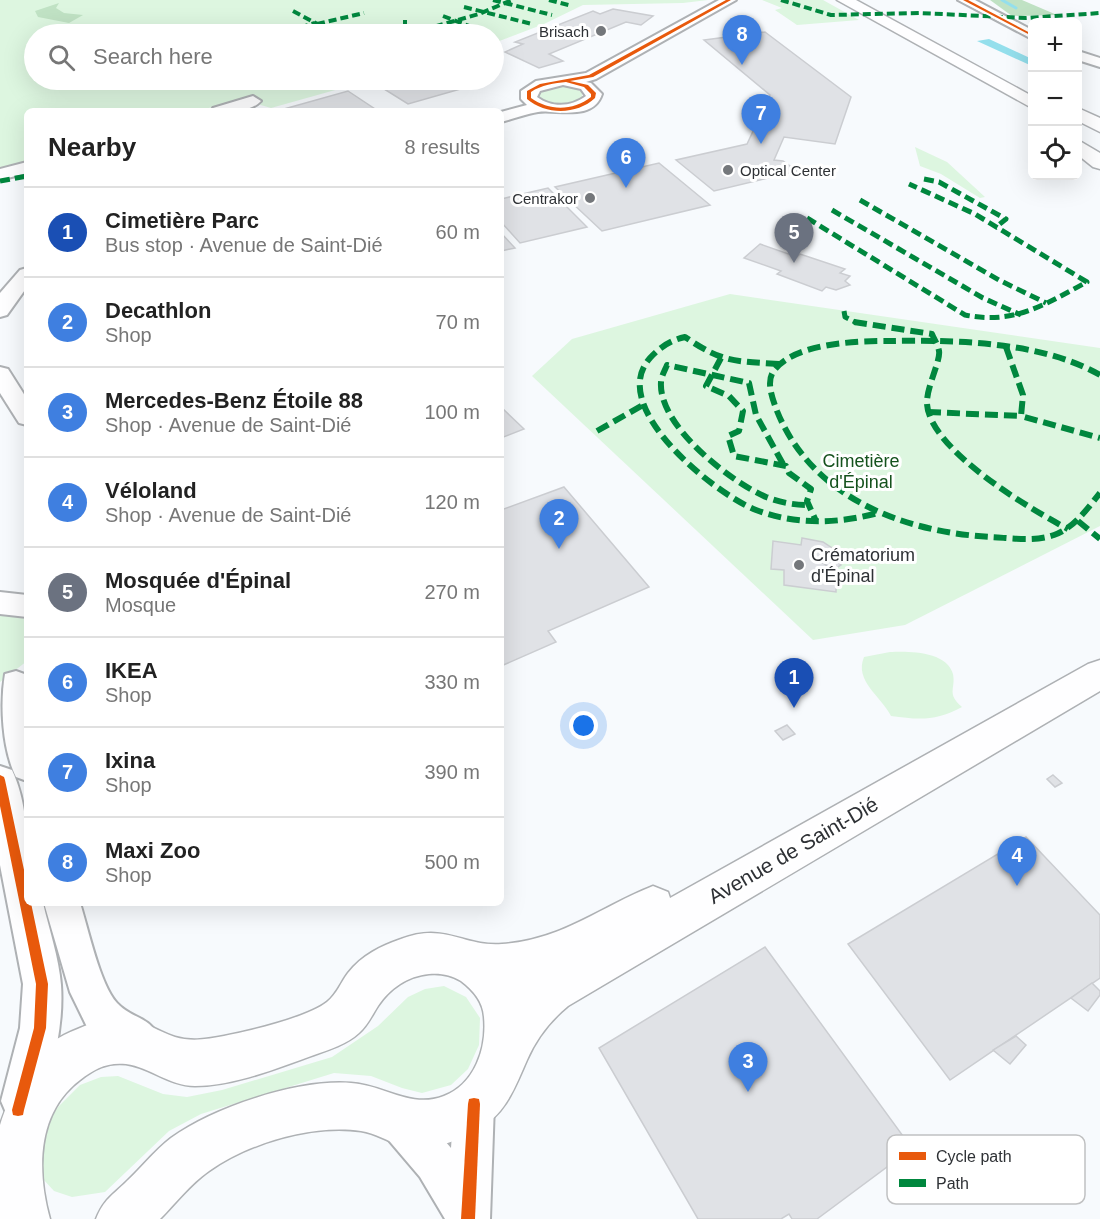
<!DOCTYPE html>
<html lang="en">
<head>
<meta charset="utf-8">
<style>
  :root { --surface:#fff; --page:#f6f6f6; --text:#222; --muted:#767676; --line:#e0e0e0; --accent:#db2777 }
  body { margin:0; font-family:Helvetica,sans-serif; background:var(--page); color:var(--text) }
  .controls { position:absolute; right:18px; top:18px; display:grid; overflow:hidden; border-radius:9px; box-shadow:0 6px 24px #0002 }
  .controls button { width:54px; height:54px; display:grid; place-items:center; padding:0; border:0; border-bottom:2px solid var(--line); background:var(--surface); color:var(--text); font:30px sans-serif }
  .you { position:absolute; left:584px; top:726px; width:21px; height:21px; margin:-15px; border:4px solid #fff; border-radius:50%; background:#1a73e8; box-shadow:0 0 0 9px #1a73e833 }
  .badge { display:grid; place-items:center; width:39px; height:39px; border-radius:50%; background:var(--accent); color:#fff; font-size:20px; font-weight:700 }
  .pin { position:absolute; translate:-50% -50px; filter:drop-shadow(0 2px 3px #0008) }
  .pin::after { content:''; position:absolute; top:32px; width:21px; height:18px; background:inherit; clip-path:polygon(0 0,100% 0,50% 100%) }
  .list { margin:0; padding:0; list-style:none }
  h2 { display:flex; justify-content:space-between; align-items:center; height:78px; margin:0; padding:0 24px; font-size:26px }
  h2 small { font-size:20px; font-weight:400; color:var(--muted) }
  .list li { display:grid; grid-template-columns:39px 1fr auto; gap:18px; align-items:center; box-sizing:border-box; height:90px; padding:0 24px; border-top:2px solid var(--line) }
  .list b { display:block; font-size:22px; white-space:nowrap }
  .list p { margin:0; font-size:20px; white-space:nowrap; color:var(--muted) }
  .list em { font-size:20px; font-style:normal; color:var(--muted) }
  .icon { flex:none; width:33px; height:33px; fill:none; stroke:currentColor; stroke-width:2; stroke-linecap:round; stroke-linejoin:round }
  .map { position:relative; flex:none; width:1100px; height:1219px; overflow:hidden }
  .search { position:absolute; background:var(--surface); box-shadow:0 6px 24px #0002; left:24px; top:24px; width:480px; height:66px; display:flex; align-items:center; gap:15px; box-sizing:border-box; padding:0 21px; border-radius:33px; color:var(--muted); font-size:22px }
  .panel { position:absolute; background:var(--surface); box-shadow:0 6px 24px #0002; left:24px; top:108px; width:480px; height:798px; border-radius:9px }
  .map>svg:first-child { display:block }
</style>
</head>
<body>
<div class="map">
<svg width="1100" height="1219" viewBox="0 0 1100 1219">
  <rect width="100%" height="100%" fill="#f7fafd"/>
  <g fill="#ddf6e0">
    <path d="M 0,0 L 708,0 L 683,3 L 583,5 L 544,24 L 494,43 L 494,34 L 34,34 L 34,80 L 371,80 L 271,108 L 241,99 L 198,111 L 27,111 L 27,161 L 0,169 Z"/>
    <path d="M 762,0 L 823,0 L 859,20 L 797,25 L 775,10 L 782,8 Z"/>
    <path d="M 559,86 L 574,88 L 582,92 L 582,99 L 558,105 L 537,97 L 540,91 Z"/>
    <path d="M 915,147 L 947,162 L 985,197 L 980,198 L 941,174 L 920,166 Z"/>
    <path d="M 730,294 L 1100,348 L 1100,526 L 905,625 L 813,640 L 532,376 L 572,339 Z"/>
    <path d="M 0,613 L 12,614 L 27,620 L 27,661 L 0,682 Z"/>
    <path d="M 890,652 C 908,651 947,651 953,674 C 956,689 946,693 962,707 C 936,721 920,720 891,716 C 881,696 854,681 864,657 Z"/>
    <path d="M 444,986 L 466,997 L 480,1018 L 479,1045 L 468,1069 L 451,1085 L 422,1093 L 402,1088 L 371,1076 L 334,1073 L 201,1114 L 169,1131 L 105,1192 L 72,1197 L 54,1191 L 43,1179 L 38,1157 L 43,1131 L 57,1108 L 80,1085 L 101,1077 L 118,1076 L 163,1094 L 187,1097 L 222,1090 L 332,1057 L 378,1026 L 408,997 L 425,989 Z"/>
  </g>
  <g fill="#c0e2c4">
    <path d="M 990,0 L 1022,0 L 1057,15 L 1012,16 Z"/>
    <path d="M 59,3 L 56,8 L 64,13 L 83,15 L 69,23 L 38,17 L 35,11 Z"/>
  </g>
  <path fill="#94dfec" d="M 989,39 L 1032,59 L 1032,66 L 977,41 Z"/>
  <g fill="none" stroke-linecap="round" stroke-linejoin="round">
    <path stroke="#94dfec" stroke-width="3" d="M 1002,0 L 1016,8"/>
  </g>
  <g fill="#e0e2e6" stroke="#cbcdd1" stroke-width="1.5">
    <path d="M 613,9 L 653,16 L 641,25 L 626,22 L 549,54 L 563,61 L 539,68 L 505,52 L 523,44 L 515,42 L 593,11 L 600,14 Z"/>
    <path d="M 765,32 L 851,97 L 835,144 L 784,137 L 774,160 L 783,161 L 797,171 L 714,191 L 676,160 L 747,144 L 770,95 L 704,40 Z"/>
    <path d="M 390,80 L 492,80 L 408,104 L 376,84 Z"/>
    <path d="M 348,91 L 378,111 L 284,109 Z"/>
    <path d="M 659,163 L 710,205 L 602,231 L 555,187 Z"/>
    <path d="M 548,188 L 587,227 L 520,243 L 501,222 L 501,199 Z"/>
    <path d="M 501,233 L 515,248 L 501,251 Z"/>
    <path d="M 760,244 L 797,257 L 800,254 L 845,269 L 840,273 L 850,276 L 845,281 L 850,285 L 836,290 L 826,287 L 822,291 L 777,274 L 781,271 L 744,258 Z"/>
    <path d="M 501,407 L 524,429 L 501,438 Z"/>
    <path d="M 564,487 L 649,587 L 548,631 L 556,642 L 501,666 L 501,510 Z"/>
    <path d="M 802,538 L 823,542 L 832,548 L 832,556 L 822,562 L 844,580 L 836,585 L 836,592 L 784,585 L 784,570 L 771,569 L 773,541 L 801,545 Z"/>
    <path d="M 830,557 L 841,565 L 833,570 L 822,562 Z"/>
    <path d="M 787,725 L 795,734 L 783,740 L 775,731 Z"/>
    <path d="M 1053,775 L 1062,783 L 1055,787 L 1047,779 Z"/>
    <path d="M 1026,837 L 1100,915 L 1100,978 L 950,1080 L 848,944 Z"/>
    <path d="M 765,947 L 903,1136 L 891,1145 L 899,1158 L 817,1219 L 792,1219 L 789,1214 L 781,1219 L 698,1219 L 599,1048 Z"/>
    <path d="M 1092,983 L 1100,991 L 1100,995 L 1088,1011 L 1071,998 Z"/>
    <path d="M 1016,1036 L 1026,1045 L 1010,1064 L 993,1050 Z"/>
  </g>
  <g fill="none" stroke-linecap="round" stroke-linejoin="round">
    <g stroke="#aeb1b4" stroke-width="4">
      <g id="minor">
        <path d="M 719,0 L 736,0 L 596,79 L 586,82 L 591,83 L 602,94 C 593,122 556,109 538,112 C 526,114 513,119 501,122 L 501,112 L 527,105 L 521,99 L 521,91 L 536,81 L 586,73 ZM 563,85 L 581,89 L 586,96 C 571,107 552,108 537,97 L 540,91 Z"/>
        <path d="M 958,0 L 975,0 L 1032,30 L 1032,39 Z"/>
        <path d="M 1078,51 L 1100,58 L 1100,67 L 1078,60 Z"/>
        <path d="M 253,96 L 261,101 C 250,113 227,111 211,111 L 213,108 Z"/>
        <path d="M 27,162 L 27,173 L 0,180 L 0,169 Z"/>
        <path d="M 27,268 L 27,287 L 7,315 L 0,317 L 0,293 L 20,270 Z"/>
        <path d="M 0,367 L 8,369 L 27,399 L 27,425 L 19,423 L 0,393 Z"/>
        <path d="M 0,592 L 27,595 L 27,617 L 0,614 Z"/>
        <path d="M 16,671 L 27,675 L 27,781 L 16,777 C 2,749 0,703 5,674 Z"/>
        <path d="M 0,766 L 12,770 C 31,811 27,859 27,903 L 43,903 C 49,929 59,958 61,985 C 64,1027 52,1077 35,1115 L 21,1121 L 7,1115 L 1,1101 L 20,1028 L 23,984 L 0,865 Z"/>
        <path d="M 44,903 L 80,903 C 88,928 100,985 117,1003 C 133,1020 150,1015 161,1041 L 155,1055 L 141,1061 L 89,1031 L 70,992 Z"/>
        <path d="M 474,1084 L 488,1090 L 494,1104 L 490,1219 L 445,1219 L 420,1177 L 386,1137 L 380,1122 L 386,1107 L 401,1101 L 416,1107 L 451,1148 L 454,1104 L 460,1090 Z"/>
      </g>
    </g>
    <g stroke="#aeb1b4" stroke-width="3">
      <path id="major" d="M 1100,660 L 1100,691 L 568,1006 C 551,1020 536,1039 527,1060 C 515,1087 506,1114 478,1129 C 456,1142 425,1154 400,1145 C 387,1141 375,1133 361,1131 C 312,1124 249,1143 209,1171 C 190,1184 176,1203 160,1219 L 96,1219 C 104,1199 112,1196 127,1181 C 142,1167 154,1151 171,1138 C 214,1107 298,1079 351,1083 C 384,1085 411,1109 444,1096 C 475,1084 487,1048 484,1017 C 483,1001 473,990 461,981 C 451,975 441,973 429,974 C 408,976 390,988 378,1006 C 372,1015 368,1025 359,1033 C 347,1044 329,1050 314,1055 C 278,1068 234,1086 195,1086 C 169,1086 150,1067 126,1064 C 107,1062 94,1069 80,1080 C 36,1113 37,1172 50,1219 L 0,1219 L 0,1125 C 11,1091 30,1052 64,1035 C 83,1026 107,1016 129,1019 C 145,1021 159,1032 175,1037 C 191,1042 209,1039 224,1036 C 250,1031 308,1017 327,1002 C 337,994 341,982 348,973 C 362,955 381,946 401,939 C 445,922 463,947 502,944 C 562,940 600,907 653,886 L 668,892 L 670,898 L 1088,664 Z"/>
    </g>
    <g stroke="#aeb1b4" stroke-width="3">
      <g id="highway">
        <path d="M 837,0 L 856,0 L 1032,96 L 1032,108 Z"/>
        <path d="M 1078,108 L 1100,118 L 1100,132 L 1078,121 Z"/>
        <path d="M 1078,140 L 1100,153 L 1100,169 L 1093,167 L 1078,155 Z"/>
      </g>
    </g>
    <use href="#minor" fill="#fefeff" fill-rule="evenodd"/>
    <use href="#major" fill="#fefeff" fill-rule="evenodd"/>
    <use href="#highway" fill="#fefeff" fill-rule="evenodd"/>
    <g stroke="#00873e" stroke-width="4" stroke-dasharray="8 4" stroke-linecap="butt">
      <path d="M 493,0 L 552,15"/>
      <path d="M 549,0 L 572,6"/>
      <path d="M 781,0 L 831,15 L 919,13 L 1026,18 L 1100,13"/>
      <path d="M 464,7 L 532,24"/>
      <path d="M 293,11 L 336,34"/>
      <path d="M 443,16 L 490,34"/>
      <path d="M 405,20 L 405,25 L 414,34"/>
      <path d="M 317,24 L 364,13"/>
      <path d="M 412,33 L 479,14 L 512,0"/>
      <path d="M 277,34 L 315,23"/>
      <path d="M 388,34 L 398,32"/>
      <path d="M 282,80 L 302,88"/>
    </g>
    <g stroke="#00873e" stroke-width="5" stroke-dasharray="10 5" stroke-linecap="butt">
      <path d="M 924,179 L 939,182 L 1006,219 L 995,228"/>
      <path d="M 0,181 L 27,176"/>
      <path d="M 860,200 L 999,280 L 1046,303"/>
      <path d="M 832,210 L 983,298 L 1021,315"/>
      <path d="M 807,218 L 965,315 C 1015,325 1045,304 1087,282 L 975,214 L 909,184"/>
      <path d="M 844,311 L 845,317 L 857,323"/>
    </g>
    <g stroke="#00873e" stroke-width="6" stroke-dasharray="13 6" stroke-linecap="butt">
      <path d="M 854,322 L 932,334 C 934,339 938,345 939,351 C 941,360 926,388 927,404 C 930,450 1030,509 1068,529"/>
      <path d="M 1006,347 L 1023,395 L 1021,416 L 1100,438"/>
      <path d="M 721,358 L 706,386 L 729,396 L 743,411 L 739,431 L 728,436 L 734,456 L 786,466 L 789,473 L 811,489 L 807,501 L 816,521"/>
      <path d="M 779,364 C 734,361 723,363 685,337 C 671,340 660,347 650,358 C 606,407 715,494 756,510 C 796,525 837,524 878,513"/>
      <path d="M 1100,375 C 1041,341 954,340 888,341 C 856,341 792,343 773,372 C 766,383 773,400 777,411 C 812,498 903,532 991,537 C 1011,538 1034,542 1054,535 C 1074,528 1087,509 1100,493"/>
      <path d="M 928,412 L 1021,416"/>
      <path d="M 597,431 L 643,405"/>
      <path d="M 783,464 L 756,415 L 749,383 L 667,365 C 665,370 661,377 661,382 C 658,426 731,482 766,497 C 779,502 793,505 807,505"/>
      <path d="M 1078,521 L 1100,539"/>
    </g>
    <g stroke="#fff" stroke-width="4">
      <g id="cycleway">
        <path d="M 726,0 L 731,0 L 593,77 L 570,81 L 588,85 L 596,93 L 595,98 C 577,115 546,115 527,99 L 527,91 L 540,84 L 589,75 ZM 566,82 L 584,87 L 591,94 L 591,97 C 573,111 549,111 531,98 L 531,92 C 541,85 555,83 566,82 Z"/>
        <path d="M 963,0 L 968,0 L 1032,34 L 1032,36 Z"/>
        <path d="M 0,775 L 4,777 L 5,780 L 27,884 L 27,903 L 31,903 L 48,984 L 46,1028 L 24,1110 L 23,1115 L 18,1116 L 13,1115 L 12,1110 L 34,1028 L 36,984 L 0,806 Z"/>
        <path d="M 474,1098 L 479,1099 L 480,1104 L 475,1219 L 461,1219 L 468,1104 L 469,1099 Z"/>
      </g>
    </g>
    <use href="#cycleway" fill="#e8590c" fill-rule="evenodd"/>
  </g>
  <g fill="#74777b" stroke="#fff" stroke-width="2">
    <circle cx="601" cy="31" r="6"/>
    <circle cx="728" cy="170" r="6"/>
    <circle cx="590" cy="198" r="6"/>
    <circle cx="799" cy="565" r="6"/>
  </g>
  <g text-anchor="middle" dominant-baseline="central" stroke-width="6" stroke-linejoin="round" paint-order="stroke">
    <g font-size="15" fill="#2e3135" stroke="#fff" text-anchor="end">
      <text x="589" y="31">Brisach</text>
      <text x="740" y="170" text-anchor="start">Optical Center</text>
      <text x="578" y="198">Centrakor</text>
    </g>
    <g font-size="18" fill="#15521d" stroke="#fff">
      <text x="861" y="461">Cimetière<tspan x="861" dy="21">d'Épinal</tspan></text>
    </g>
    <g font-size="18" fill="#2e3135" stroke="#fff" text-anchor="start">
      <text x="811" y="555">Crématorium<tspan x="811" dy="21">d'Épinal</tspan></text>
    </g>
    <g font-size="21" fill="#2e3135" stroke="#fff">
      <text transform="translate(793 850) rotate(-30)">Avenue de Saint-Dié</text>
    </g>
  </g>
  <rect x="887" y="1135" width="198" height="69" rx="9" fill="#fff" stroke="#c0c1c2" stroke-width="1.5"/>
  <rect x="899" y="1152" width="27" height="8" fill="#e8590c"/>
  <rect x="899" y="1179" width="27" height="8" fill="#00873e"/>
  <g font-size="16" fill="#2e3135">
    <text x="936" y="1162">Cycle path</text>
    <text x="936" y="1189">Path</text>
  </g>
</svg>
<div class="controls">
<button>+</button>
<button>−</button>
<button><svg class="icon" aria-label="locate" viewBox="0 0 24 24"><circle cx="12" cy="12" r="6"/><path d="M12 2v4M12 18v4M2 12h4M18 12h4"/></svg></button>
</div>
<div class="you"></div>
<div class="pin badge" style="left:794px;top:708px;background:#1a4fb4">1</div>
<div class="pin badge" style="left:559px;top:549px;background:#3f7fe0">2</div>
<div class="pin badge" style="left:748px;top:1092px;background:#3f7fe0">3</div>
<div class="pin badge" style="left:1017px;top:886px;background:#3f7fe0">4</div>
<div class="pin badge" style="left:794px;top:263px;background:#6b7280">5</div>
<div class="pin badge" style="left:626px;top:188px;background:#3f7fe0">6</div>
<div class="pin badge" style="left:761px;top:144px;background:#3f7fe0">7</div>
<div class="pin badge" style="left:742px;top:65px;background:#3f7fe0">8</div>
<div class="search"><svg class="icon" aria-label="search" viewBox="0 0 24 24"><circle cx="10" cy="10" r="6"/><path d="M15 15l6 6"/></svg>Search here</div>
<section class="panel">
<h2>Nearby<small>8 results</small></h2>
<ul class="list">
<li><span class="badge" style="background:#1a4fb4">1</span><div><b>Cimetière Parc</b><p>Bus stop · Avenue de Saint-Dié</p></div><em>60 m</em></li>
<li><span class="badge" style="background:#3f7fe0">2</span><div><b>Decathlon</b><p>Shop</p></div><em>70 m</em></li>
<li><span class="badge" style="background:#3f7fe0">3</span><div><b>Mercedes-Benz Étoile 88</b><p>Shop · Avenue de Saint-Dié</p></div><em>100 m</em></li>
<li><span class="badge" style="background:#3f7fe0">4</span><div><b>Véloland</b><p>Shop · Avenue de Saint-Dié</p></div><em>120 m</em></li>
<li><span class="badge" style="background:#6b7280">5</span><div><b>Mosquée d'Épinal</b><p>Mosque</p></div><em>270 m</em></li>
<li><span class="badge" style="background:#3f7fe0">6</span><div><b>IKEA</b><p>Shop</p></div><em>330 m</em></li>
<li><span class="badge" style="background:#3f7fe0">7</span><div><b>Ixina</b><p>Shop</p></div><em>390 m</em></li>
<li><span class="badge" style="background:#3f7fe0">8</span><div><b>Maxi Zoo</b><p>Shop</p></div><em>500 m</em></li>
</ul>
</section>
</div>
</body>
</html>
